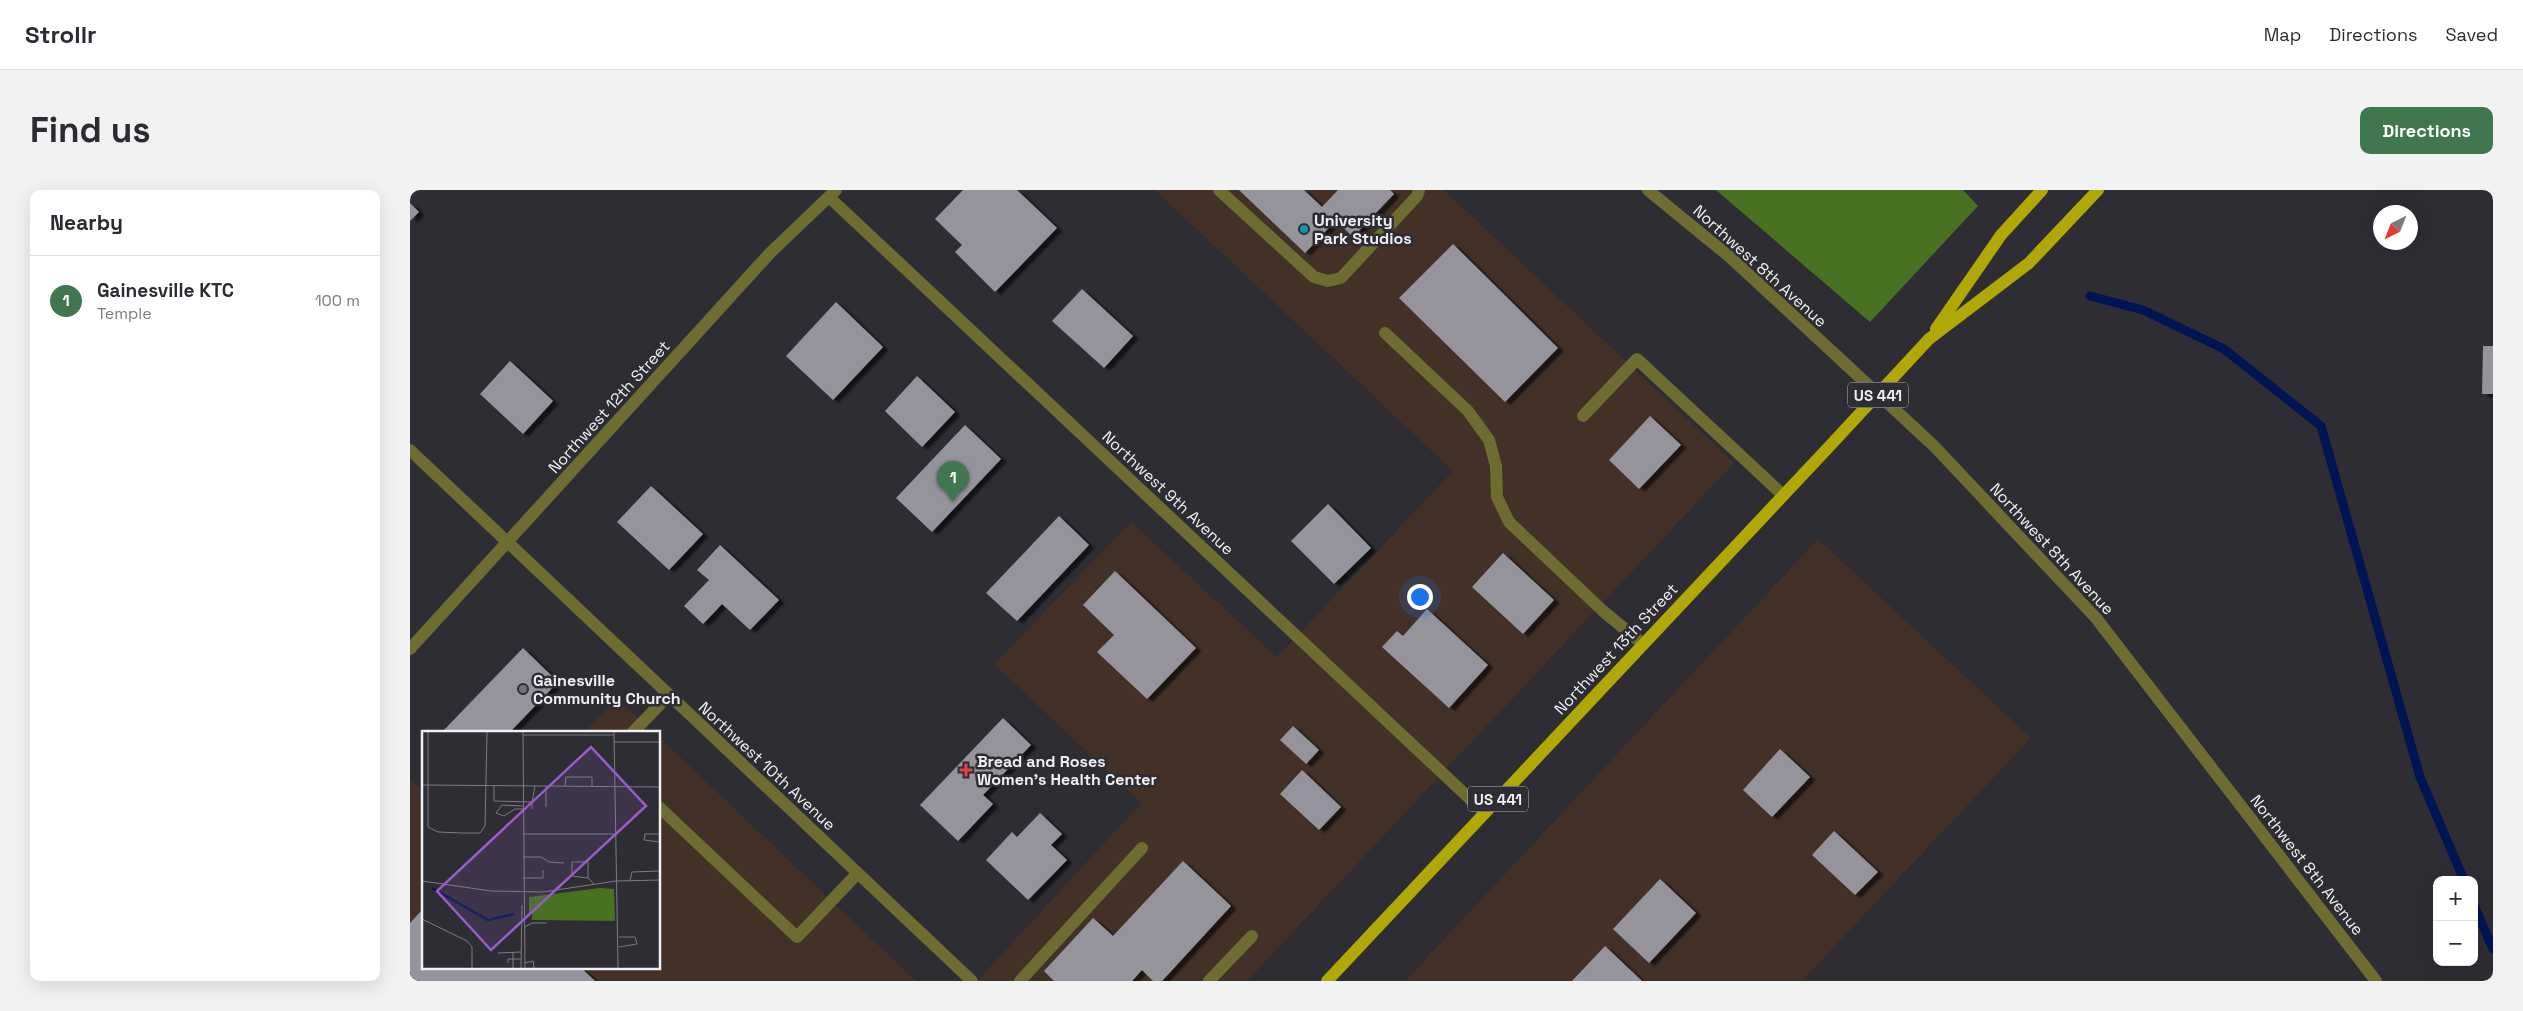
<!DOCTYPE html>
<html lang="en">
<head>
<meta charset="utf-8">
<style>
  :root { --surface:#fff; --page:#f2f2f3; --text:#2b2b33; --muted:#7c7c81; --line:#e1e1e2; --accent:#40774e }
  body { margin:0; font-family:"Space Grotesk",sans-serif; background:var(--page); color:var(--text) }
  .controls { position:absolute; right:15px; bottom:15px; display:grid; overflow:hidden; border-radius:10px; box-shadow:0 5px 20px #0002 }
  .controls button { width:45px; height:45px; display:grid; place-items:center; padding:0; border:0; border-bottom:1px solid var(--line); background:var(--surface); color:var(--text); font:25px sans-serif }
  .compass { position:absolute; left:1963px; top:15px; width:45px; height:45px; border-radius:50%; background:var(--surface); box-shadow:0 5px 20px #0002; rotate:223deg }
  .you { position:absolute; left:1009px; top:406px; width:18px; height:18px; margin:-12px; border:4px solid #fff; border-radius:50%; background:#1a73e8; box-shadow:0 0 0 8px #1a73e833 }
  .badge { display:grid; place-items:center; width:32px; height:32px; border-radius:50%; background:var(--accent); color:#fff; font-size:16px; font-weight:700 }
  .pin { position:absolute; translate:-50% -41px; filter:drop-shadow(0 1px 2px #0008) }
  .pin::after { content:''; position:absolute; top:26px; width:18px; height:15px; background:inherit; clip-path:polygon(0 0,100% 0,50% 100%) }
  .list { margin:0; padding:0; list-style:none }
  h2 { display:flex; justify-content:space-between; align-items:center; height:65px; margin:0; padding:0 20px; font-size:21px }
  h2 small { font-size:16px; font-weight:400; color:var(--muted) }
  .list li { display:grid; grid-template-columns:32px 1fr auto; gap:15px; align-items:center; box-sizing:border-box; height:90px; padding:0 20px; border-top:1px solid var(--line) }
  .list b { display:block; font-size:19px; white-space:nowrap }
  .list p { margin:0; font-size:16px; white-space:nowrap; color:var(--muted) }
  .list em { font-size:16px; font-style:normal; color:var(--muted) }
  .map { position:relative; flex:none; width:2083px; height:791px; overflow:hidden; border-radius:10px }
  header { display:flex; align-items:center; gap:30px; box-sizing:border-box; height:70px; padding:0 25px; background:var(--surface); border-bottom:1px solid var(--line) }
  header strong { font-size:24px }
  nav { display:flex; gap:28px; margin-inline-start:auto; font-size:18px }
  .intro { display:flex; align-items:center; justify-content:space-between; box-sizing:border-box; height:120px; padding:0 30px }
  h1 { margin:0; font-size:35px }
  .button { padding:12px 22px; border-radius:10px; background:var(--accent); color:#fff; font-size:18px; font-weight:700 }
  main { display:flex; gap:30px; padding:0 30px }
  aside { flex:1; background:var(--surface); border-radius:10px; box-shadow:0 5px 20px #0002 }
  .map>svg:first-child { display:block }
</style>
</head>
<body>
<header>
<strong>Strollr</strong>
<nav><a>Map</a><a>Directions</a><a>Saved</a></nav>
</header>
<div class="intro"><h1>Find us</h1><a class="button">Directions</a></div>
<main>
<aside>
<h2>Nearby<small></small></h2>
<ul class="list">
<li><span class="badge">1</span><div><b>Gainesville KTC</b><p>Temple</p></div><em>100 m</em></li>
</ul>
</aside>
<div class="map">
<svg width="2083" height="791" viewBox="0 0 2083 791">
  <defs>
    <filter id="shadow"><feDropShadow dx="5.5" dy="3" stdDeviation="1" flood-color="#0009"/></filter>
  </defs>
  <rect width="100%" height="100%" fill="#2e2d34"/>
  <g fill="#433128">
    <path d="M 745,0 L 1034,0 L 1324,273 L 837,791 L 567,791 L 731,613 L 584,474 L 721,332 L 867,467 L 1043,281 Z"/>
    <path d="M 1408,349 L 1621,548 L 1392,791 L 995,791 Z"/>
    <path d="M 207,508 L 243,542 L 174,542 Z"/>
    <path d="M 249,547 L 506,791 L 0,791 L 0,590 L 14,603 L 14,777 L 249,777 Z"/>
  </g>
  <path fill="#487122" d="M 1306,0 L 1553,0 L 1568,16 L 1460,132 Z"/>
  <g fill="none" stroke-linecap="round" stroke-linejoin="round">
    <g stroke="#001454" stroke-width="9">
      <path d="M 1680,106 L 1733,120 L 1814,159 L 1911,236 L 2010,587 L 2054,690"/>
      <path d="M 2064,715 L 2083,759"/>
    </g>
  </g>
  <g fill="#95949d" filter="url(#shadow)">
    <path d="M 553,0 L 607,0 L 647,38 L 585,102 L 545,62 L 552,55 L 525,29 Z"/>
    <path d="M 829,0 L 894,0 L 912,17 L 928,0 L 980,0 L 984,4 L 943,47 L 926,30 L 895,63 Z"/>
    <path d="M 0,13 L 9,22 L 0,31 Z"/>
    <path d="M 1043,54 L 1148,158 L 1095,212 L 989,108 Z"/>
    <path d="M 672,99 L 723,146 L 694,178 L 642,131 Z"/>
    <path d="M 426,112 L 473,157 L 423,210 L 376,166 Z"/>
    <path d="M 2073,156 L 2083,156 L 2083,204 L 2072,204 Z"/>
    <path d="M 100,171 L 143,211 L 113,244 L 70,204 Z"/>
    <path d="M 507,186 L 545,222 L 512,257 L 475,221 Z"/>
    <path d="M 1240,226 L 1271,255 L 1229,299 L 1199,270 Z"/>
    <path d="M 555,235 L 591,269 L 522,342 L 486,308 Z"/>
    <path d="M 241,296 L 293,344 L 259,380 L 207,332 Z"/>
    <path d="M 918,314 L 961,358 L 924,394 L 881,351 Z"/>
    <path d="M 649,326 L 679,355 L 607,431 L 576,403 Z"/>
    <path d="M 310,355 L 369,410 L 340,440 L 312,414 L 293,434 L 274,416 L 299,390 L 287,380 Z"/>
    <path d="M 1093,363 L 1144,410 L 1113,444 L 1062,397 Z"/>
    <path d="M 705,381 L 786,458 L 737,509 L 687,462 L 704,445 L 673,415 Z"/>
    <path d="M 1017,419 L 1078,475 L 1039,518 L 972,457 L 987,441 L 993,446 Z"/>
    <path d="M 113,458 L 148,492 L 100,542 L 32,542 Z"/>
    <path d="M 593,528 L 621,555 L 573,605 L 583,614 L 548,651 L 510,615 Z"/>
    <path d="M 883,536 L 909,560 L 896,574 L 870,550 Z"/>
    <path d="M 1370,559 L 1400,587 L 1362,627 L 1333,600 Z"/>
    <path d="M 892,580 L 931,617 L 909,640 L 870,604 Z"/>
    <path d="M 630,623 L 652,644 L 641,655 L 657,670 L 618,710 L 576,670 L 602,642 L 607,647 Z"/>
    <path d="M 1424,641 L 1468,682 L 1445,705 L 1402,665 Z"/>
    <path d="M 773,671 L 821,716 L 752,791 L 743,791 L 732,780 L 722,791 L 644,791 L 634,781 L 683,728 L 703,746 Z"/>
    <path d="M 1250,689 L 1286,723 L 1239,773 L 1203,739 Z"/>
    <path d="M 14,718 L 14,777 L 170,777 L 185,791 L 0,791 L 0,733 Z"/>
    <path d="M 1195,756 L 1232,791 L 1162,791 Z"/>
  </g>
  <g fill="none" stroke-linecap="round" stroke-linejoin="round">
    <g stroke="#6e6c31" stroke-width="12">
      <path d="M 809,0 L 904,87 L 918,91 L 931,88 L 1007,6 L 1009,0"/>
      <path d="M 975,143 L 1058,221 L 1079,250 L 1086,276 L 1087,307 L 1099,332 L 1193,421 L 1233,454"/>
      <path d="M 1173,226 L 1227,169 L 1373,305"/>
      <path d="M 223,542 L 259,505"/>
      <path d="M 249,617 L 387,747 L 447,684"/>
      <path d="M 610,791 L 732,658"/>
      <path d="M 799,791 L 842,746"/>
    </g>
    <g stroke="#6e6c31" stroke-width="12">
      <path d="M 419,7 L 1075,623"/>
      <path d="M 0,260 L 562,791"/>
      <path d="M 0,459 L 360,63 L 426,0"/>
    </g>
    <path stroke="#6e6c31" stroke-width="12" d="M 1238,0 L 1321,68 L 1524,256 L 1686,428 L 1966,791"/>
    <g stroke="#afa807" stroke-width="12">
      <path d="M 1526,139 L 1591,45 L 1632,0"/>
      <path d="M 1519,149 L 1619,73 L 1688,0"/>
      <path d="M 917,791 L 1416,260"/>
    </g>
    <path stroke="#afa807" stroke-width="12" d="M 1416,260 L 1519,149"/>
  </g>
  <circle fill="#0f9aa8" stroke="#2e2d34" stroke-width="2" cx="894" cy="39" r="5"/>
  <circle fill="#6b7280" stroke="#2e2d34" stroke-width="2" cx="113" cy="499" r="5"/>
  <path fill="#e0444e" stroke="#2e2d34" stroke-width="2" d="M553.5 572.5h5v5h5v5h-5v5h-5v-5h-5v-5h5z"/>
  <g text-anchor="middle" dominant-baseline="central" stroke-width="5" stroke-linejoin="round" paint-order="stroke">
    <g fill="#2e2d34" stroke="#b6b5ba" stroke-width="1">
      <rect x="1438" y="192.5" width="60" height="25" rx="4"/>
      <rect x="1058" y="596.5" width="60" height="25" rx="4"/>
    </g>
    <g font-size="15" font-weight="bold" fill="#f0eff4">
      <text x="1468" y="205">US 441</text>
      <text x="1088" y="609">US 441</text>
    </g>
    <g font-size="16" font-weight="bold" fill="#f0eff4" stroke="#2e2d34" text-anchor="start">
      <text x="904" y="30">University<tspan x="904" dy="18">Park Studios</tspan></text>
      <text x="123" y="490">Gainesville<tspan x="123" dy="18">Community Church</tspan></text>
      <text x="567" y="571">Bread and Roses<tspan x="567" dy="18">Women's Health Center</tspan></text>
    </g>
    <g font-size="16" fill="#f0eff4" stroke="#2e2d34">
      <text transform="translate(1350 76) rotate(42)">Northwest 8th Avenue</text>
      <text transform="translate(199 217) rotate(-48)">Northwest 12th Street</text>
      <text transform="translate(758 303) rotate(43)">Northwest 9th Avenue</text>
      <text transform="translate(1642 359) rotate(47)">Northwest 8th Avenue</text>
      <text transform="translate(1206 459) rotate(-47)">Northwest 13th Street</text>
      <text transform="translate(357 576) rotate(43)">Northwest 10th Avenue</text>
      <text transform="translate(1897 675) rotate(52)">Northwest 8th Avenue</text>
    </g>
  </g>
  <g transform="translate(12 541)">
    <rect width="238" height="238" fill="#2e2d34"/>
    <path d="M 178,157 L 192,158 L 193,190 L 110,189 L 110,182 L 107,182 L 107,166 Z" fill="#487122"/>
    <path fill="none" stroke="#001454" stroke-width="2.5" d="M 10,157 L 66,189 L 92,183"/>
    <path fill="none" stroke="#7c7b81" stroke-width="1" d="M 6,1 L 6,96 L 16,101 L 40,102 L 58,102 L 63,95 L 65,1M 101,1 L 103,237M 192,1 L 196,237M 101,4 L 192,4M 192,11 L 238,11M 0,54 L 238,56M 72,54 L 72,70 L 110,71 L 110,78M 124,55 L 124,76M 143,55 L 144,46 L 170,46 L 170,55M 110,71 L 113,55M 101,75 L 80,74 L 74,82 L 82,85 L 93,78 L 101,78M 101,103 L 192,103M 238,103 L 223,103 L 222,109 L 238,111M 101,126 L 119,126 L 127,131 L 142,132M 101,147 L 121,147 L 121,139M 166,147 L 150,145 L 150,131 L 166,131 L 166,147 L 172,153M 208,149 L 210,141 L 238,140M 0,150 L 69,160 L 121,161 L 194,150 L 238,149M 0,188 L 45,210 L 50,216 L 50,237M 103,196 L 110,192 L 125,192M 197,216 L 215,213 L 213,206 L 197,206M 76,222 L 99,221M 86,232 L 86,228 L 99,228M 103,232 L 111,230 L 112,237M 91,237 L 91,221M 99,237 L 100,174"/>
    <path fill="#985dcc" fill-opacity="0.15" stroke="#985dcc" stroke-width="2.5" d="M 169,16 L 224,75 L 69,219 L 15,160 Z"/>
    <rect width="238" height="238" fill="none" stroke="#f0eff4" stroke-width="2.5"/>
  </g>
</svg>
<div class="controls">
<button>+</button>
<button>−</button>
</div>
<svg class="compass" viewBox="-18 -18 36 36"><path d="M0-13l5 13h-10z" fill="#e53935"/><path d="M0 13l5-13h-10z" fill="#7c7c81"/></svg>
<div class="you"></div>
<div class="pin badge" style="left:543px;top:312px">1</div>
</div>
</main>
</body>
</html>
